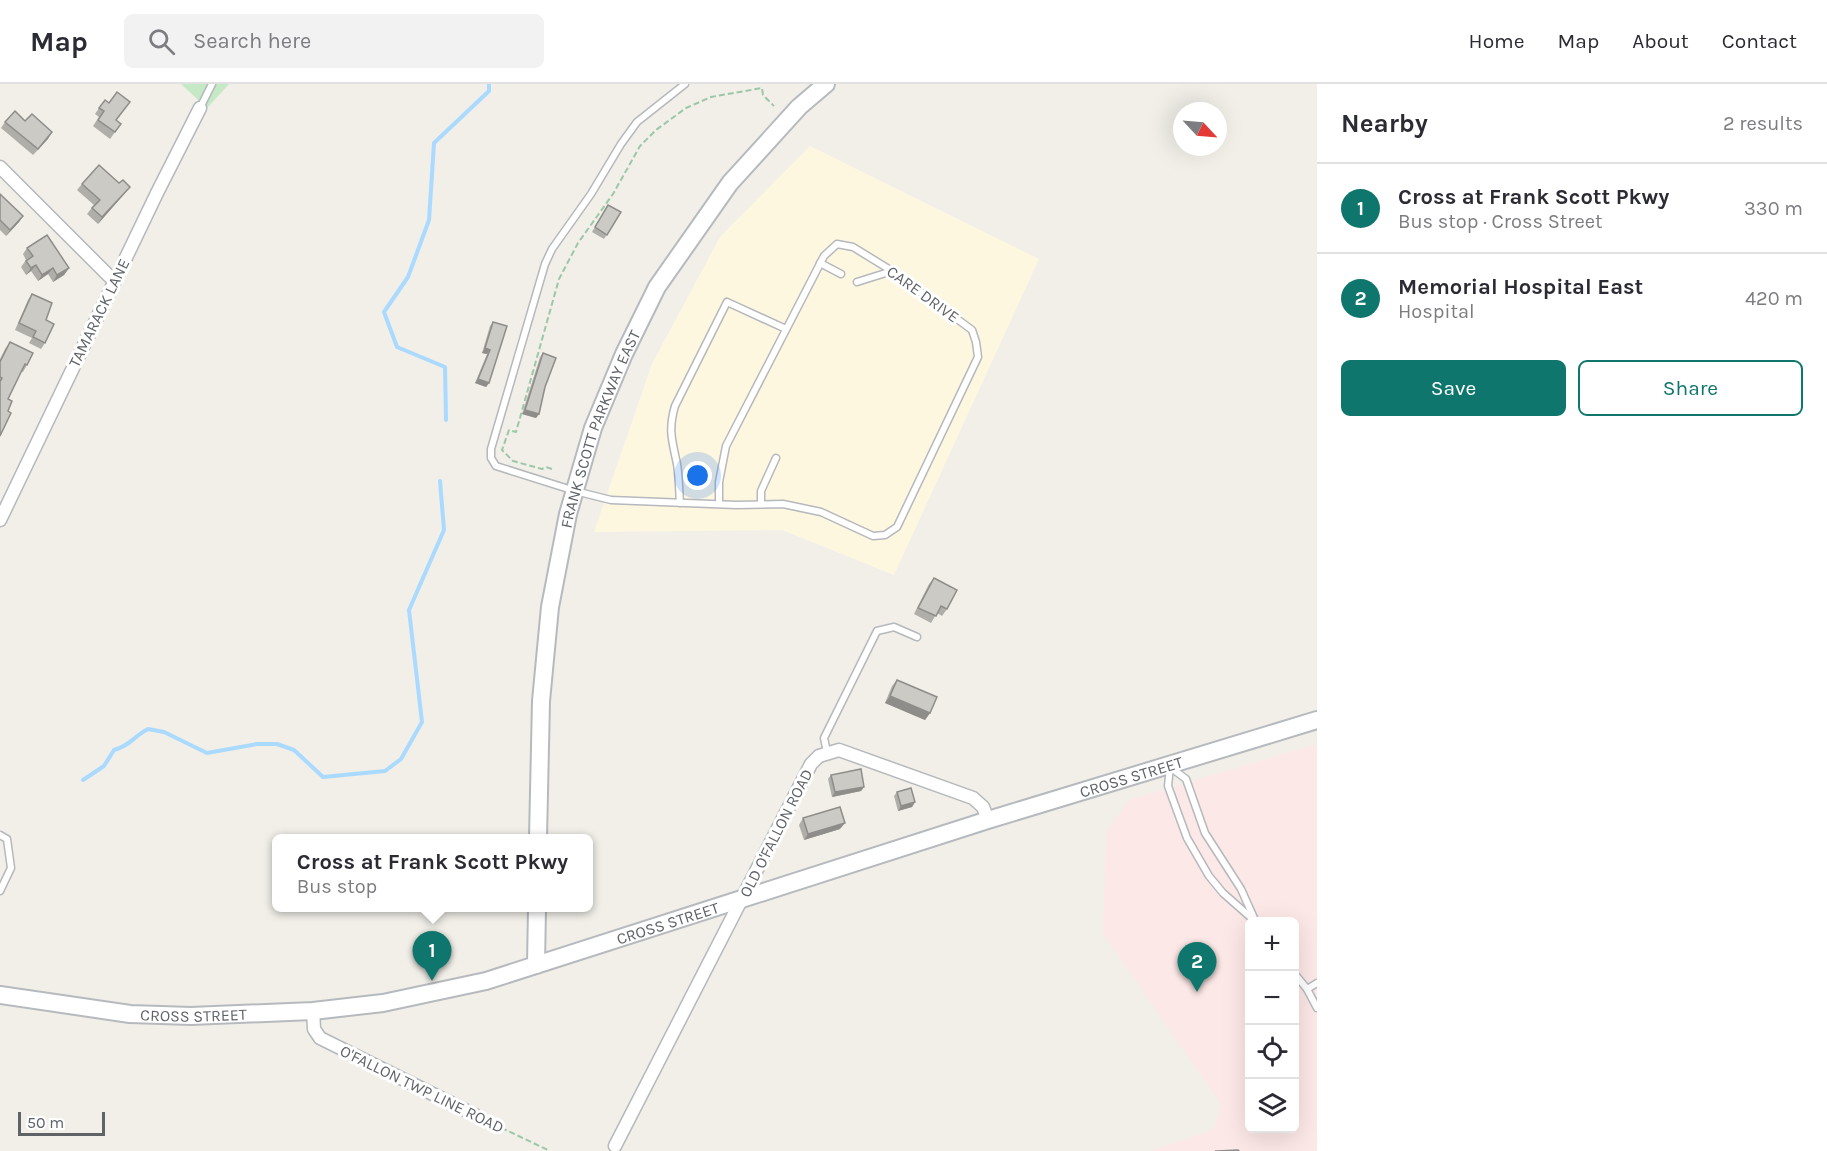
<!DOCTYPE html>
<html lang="en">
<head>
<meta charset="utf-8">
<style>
  :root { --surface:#fff; --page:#f2f2f3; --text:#2b2b33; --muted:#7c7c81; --line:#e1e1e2; --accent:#0f766e }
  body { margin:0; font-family:Karla,sans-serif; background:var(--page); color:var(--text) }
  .controls { position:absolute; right:18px; bottom:18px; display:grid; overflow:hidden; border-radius:9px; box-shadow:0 6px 24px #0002 }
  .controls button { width:54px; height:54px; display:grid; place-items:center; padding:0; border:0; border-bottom:2px solid var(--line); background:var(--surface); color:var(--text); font:30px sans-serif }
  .compass { position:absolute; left:1173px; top:18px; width:54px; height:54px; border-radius:50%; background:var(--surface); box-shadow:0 6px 24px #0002; rotate:116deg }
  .scale { position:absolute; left:18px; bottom:15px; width:87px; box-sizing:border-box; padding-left:6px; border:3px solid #5f6368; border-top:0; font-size:16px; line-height:21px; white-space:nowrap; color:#5f6368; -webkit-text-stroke:4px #fff; paint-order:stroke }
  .you { position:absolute; left:698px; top:392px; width:21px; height:21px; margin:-15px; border:4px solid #fff; border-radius:50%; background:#1a73e8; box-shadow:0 0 0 9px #1a73e833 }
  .badge { display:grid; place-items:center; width:39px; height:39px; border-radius:50%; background:var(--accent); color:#fff; font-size:20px; font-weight:700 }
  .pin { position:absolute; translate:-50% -50px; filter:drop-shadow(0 2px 3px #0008) }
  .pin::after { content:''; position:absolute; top:32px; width:21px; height:18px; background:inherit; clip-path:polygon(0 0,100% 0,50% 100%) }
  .popup { position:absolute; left:272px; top:750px; width:321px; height:78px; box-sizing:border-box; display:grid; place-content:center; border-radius:9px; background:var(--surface); filter:drop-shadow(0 2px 4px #0005); font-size:20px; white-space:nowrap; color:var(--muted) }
  .popup b { font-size:22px; color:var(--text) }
  .popup::after { content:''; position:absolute; left:50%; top:100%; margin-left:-12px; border:12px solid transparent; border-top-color:var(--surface) }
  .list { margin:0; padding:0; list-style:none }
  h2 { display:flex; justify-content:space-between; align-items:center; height:78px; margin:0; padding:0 24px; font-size:26px }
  h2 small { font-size:20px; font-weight:400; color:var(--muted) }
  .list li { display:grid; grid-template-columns:39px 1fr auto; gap:18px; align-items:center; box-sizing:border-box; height:90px; padding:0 24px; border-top:2px solid var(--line) }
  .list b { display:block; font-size:22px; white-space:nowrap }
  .list p { margin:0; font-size:20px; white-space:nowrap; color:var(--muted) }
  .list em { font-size:20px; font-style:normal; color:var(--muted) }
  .actions { display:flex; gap:12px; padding:18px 24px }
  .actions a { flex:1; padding:14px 0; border:2px solid var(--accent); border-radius:9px; text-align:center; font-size:21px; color:var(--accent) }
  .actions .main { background:var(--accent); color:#fff }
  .icon { flex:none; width:33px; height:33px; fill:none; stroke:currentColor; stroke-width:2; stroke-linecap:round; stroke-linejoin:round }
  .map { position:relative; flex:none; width:1317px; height:1067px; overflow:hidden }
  header { display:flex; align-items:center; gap:36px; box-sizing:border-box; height:84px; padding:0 30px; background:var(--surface); border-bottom:2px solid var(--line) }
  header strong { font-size:28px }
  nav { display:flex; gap:33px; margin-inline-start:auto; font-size:21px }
  .search { width:420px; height:54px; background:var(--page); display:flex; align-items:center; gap:15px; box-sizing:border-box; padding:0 21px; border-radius:9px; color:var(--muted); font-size:22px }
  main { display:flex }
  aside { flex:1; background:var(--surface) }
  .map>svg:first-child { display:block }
</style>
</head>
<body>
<header>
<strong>Map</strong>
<div class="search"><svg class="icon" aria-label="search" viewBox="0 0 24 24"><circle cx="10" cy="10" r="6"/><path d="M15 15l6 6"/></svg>Search here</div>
<nav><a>Home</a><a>Map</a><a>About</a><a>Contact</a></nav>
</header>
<main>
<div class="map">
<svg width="1317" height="1067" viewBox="0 0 1317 1067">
  <rect width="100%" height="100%" fill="#f1efe8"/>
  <path fill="#fef7e0" d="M 810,62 L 1039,175 L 894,491 L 782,446 L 594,448 L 652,280 L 720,153 Z"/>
  <path fill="#fce8e6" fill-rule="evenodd" d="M 1317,660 L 1317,1067 L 1150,1067 L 1214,1046 L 1221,1020 L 1103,849 L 1106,750 L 1129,716 ZM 1250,838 L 1294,838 L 1294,1044 L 1250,1044 Z"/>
  <path fill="#c5e8c5" d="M 181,0 L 229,0 L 207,24 Z"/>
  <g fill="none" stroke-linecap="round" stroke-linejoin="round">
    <g stroke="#aadaff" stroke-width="4">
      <path d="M 446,336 L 445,283 L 397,263 L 384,228 L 408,193 L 429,136 L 434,59 L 489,7 L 489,0"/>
      <path d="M 83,696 L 104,682 L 114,666 C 130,662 134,652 148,645 L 164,648 L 207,669 L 257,660 L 277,660 L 294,666 L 323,693 L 385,687 L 401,675 L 422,638 L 409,526 L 444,446 L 440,397"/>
    </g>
    <g stroke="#b5b8bc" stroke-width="9">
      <g id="lane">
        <path d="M 685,0 L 637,38 L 621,60 L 591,110 L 552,165 L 545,180 L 491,365 L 491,374 L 496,382 L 575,407 L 611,416 L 736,421 L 783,420 L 821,428 L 873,452 L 885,451 L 897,443 L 978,273 L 976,258 L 972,246 L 892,187 L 853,163 L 837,160 L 824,172 L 726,362 L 719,398 L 719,420"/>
        <path d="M 200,24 L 212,0"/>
        <path d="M 820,179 L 841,190"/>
        <path d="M 857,198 L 892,187"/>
        <path d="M 680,419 C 679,406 679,392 677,380 C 672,356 668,346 675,322 L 727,218 L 786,245"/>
        <path d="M 761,420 L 761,407 L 776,374"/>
        <path d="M 827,668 L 824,654 L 877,547 L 894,543 L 917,553"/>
        <path d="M 1170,683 L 1168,702 L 1187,754 L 1209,792 L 1223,809 L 1256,838"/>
        <path d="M 1170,683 L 1186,695 L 1205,749 L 1241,805 L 1254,834"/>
        <path d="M 0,751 L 7,755 L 11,784 L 0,807"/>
        <path d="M 1294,889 L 1307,905 L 1317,924"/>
        <path d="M 1307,905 L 1317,899"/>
      </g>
    </g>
    <g stroke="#b5b8bc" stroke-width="15">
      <g id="street">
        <path d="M 0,83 L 114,197"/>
        <path d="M 0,436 L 157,109 L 200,24"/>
        <path d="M 313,927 L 314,945 L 320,954 L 475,1031"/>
        <path d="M 615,1062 L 811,680 L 819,672 L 839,666 L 973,714 L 983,723 L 988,736"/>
      </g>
    </g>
    <g stroke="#b6babf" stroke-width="20">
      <g id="secondary">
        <path id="s1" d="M 538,754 L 541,617 L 550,523 L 568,430 L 593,344 L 624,270 L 657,203 L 730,99 L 799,23 L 826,0"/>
        <path d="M 536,881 L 537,824"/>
        <path id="s2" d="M 0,911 L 130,930 L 191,932 L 313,927 L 383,919 L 486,897 L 988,736 L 1317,636"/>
      </g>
    </g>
    <g stroke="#9cc7a9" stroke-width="2" stroke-dasharray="6 3" stroke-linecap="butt">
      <path d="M 552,385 L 546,383 L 542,385 L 513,377 L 502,366 L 509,346 L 516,348 L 559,195 L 578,159 L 613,110 L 640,62 L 656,46 L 686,24 L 711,13 L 762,4 L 763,11 L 774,22"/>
      <path d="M 485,1036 L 550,1067"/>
    </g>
    <use href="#lane" stroke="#fff" stroke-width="6"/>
    <use href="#street" stroke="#fff" stroke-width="12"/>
    <use href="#secondary" stroke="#fff" stroke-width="16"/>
  </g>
  <g fill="#afaea9">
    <path d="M 99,24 L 121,40 L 110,55 L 93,42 L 99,33 L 95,30 Z"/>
    <path d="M 25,37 L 52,48 L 33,71 L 1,44 L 5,38 Z"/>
    <path d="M 82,100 L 125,109 L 98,140 L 87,130 L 94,121 L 77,106 Z"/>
    <path d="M 0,110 L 23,132 L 19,138 L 6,152 L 0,146 Z"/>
    <path d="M 608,121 L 621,128 L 604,155 L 592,148 Z"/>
    <path d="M 27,164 L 69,184 L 64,191 L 53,198 L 48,190 L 38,197 L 31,187 L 26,191 L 21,183 L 26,176 L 23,170 Z"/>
    <path d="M 32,210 L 46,236 L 45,259 L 41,265 L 29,259 L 32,254 L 15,246 L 28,216 Z"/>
    <path d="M 493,238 L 489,299 L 486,303 L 475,299 L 487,270 L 482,269 L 490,242 Z"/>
    <path d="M 10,258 L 27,281 L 23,288 L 21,287 L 8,315 L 8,327 L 0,352 L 0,275 L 5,265 Z"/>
    <path d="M 543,269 L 545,303 L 539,330 L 536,334 L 522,330 L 540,273 Z"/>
    <path d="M 934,494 L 947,525 L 942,532 L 937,529 L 931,539 L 914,530 L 929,500 Z"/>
    <path d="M 897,596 L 930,629 L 925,636 L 885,619 L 892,602 Z"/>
    <path d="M 831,691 L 864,703 L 861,707 L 832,713 L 828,695 Z"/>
    <path d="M 897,708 L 915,718 L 912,723 L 898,727 L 894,712 Z"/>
    <path d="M 803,734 L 840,745 L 804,756 L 799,741 Z"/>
  </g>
  <g fill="#8f8d8a">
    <path d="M 52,48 L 48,55 L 33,71 L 38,65 Z"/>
    <path d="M 130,103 L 125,109 L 98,140 L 102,133 Z"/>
    <path d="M 23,132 L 19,138 L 6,152 L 10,146 Z"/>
    <path d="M 36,181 L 31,187 L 26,191 L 31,184 Z"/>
    <path d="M 53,184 L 48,190 L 38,197 L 42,191 Z"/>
    <path d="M 69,184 L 64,191 L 53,198 L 57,191 Z"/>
    <path d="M 485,264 L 490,266 L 487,270 L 482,269 Z"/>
    <path d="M 478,295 L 489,299 L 486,303 L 475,299 Z"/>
    <path d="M 525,326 L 539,330 L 536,334 L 522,330 Z"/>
    <path d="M 890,612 L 930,629 L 925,636 L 885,619 Z"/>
    <path d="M 864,703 L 861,707 L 832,713 L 835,708 Z"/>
    <path d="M 915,718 L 912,723 L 898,727 L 901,722 Z"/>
    <path d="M 845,739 L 840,745 L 804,756 L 808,750 Z"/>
  </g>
  <g fill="#cccac5" stroke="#8f8d8a" stroke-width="1.5">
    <path d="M 117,8 L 130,18 L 116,36 L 121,40 L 115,48 L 98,36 L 104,27 L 99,24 L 105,16 L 109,19 Z"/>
    <path d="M 15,27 L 25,37 L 32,30 L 52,48 L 38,65 L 5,38 Z"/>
    <path d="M 99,81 L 119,99 L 123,96 L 130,103 L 102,133 L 92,124 L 100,116 L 82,100 Z"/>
    <path d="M 0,110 L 23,132 L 10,146 L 0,136 Z"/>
    <path d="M 608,121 L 621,128 L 607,151 L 595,143 Z"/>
    <path d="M 47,151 L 69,184 L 57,191 L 53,184 L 42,191 L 36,181 L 31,184 L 26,177 L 33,172 L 27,164 Z"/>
    <path d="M 32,210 L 52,219 L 46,236 L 54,240 L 45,259 L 33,253 L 36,247 L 19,239 Z"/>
    <path d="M 493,238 L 507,242 L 489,299 L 478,295 L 490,266 L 485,264 Z"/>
    <path d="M 10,258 L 33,269 L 27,281 L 25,280 L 8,315 L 12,317 L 8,327 L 11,329 L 0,352 L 0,298 L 2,294 L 0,293 L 0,278 Z"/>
    <path d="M 543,269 L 556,274 L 545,303 L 539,330 L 525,326 Z"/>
    <path d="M 934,494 L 957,506 L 947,525 L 941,522 L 936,532 L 918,524 Z"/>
    <path d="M 897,596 L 937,613 L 930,629 L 890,612 Z"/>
    <path d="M 861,685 L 864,703 L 835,708 L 831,691 Z"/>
    <path d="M 911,704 L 915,718 L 901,722 L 897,708 Z"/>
    <path d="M 840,723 L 845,739 L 808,750 L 803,734 Z"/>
    <path d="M 1238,1066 L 1239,1067 L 1215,1067 L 1217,1067 Z"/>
  </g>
  <g text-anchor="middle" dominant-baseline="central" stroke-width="6" stroke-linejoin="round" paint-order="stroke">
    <g font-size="16" fill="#5f6368" stroke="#fff">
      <text transform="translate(923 210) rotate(36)">CARE DRIVE</text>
      <text transform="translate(99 229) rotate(-64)">TAMARACK LANE</text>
      <text stroke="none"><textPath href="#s1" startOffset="417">FRANK SCOTT PARKWAY EAST</textPath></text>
      <text stroke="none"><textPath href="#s2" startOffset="1167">CROSS STREET</textPath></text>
      <text transform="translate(776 749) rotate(-63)">OLD O'FALLON ROAD</text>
      <text stroke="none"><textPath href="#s2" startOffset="681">CROSS STREET</textPath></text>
      <text stroke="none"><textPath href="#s2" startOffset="195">CROSS STREET</textPath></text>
      <text transform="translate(422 1005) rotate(26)">O'FALLON TWP LINE ROAD</text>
    </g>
  </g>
</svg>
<div class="controls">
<button>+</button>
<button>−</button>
<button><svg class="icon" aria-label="locate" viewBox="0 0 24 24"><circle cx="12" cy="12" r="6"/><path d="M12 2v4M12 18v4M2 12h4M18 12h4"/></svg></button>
<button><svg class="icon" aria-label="layers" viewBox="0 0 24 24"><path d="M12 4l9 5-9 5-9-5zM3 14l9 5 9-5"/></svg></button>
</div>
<svg class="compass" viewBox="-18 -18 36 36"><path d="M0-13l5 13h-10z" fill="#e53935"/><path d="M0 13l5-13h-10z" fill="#7c7c81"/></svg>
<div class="scale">50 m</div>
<div class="you"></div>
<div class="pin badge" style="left:432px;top:897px">1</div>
<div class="popup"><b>Cross at Frank Scott Pkwy</b>Bus stop</div>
<div class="pin badge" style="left:1197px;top:908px">2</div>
</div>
<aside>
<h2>Nearby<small>2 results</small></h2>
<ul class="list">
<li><span class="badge">1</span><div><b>Cross at Frank Scott Pkwy</b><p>Bus stop · Cross Street</p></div><em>330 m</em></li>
<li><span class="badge">2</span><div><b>Memorial Hospital East</b><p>Hospital</p></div><em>420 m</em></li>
</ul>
<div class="actions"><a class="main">Save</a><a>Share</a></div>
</aside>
</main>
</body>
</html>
